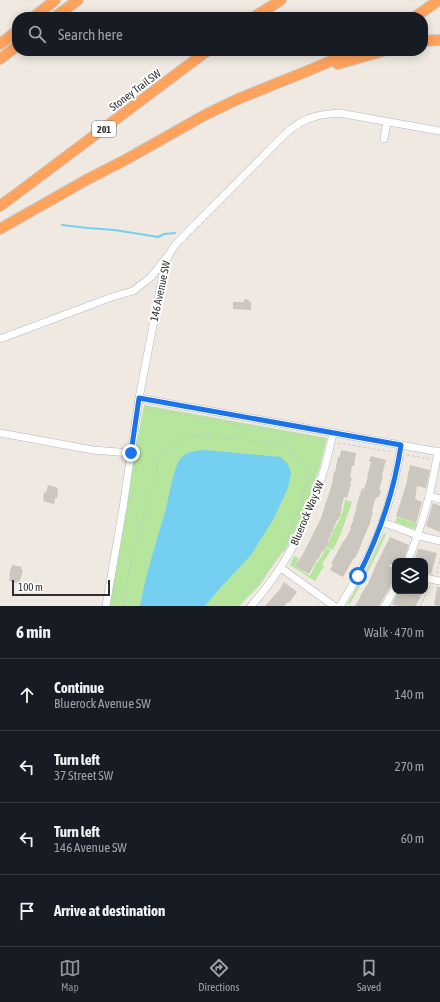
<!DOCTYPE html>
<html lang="en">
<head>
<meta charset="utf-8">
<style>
  :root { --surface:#171b24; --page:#20242c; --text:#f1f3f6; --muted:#9ea1a6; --line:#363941; --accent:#8c9099 }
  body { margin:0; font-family:"Asap Condensed",sans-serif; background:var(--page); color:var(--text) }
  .controls { position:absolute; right:12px; bottom:12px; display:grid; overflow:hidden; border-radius:8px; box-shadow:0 2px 10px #0003 }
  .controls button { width:36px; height:36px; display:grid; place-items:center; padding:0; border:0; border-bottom:1px solid var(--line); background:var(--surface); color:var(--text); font:20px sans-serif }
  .scale { position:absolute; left:12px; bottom:10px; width:98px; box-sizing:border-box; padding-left:4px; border:2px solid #2e2e2e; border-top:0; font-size:11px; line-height:14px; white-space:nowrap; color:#2e2e2e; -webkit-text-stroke:3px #fff; paint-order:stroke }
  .stop { position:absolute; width:12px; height:12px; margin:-9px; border:3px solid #1a73e8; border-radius:50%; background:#fff }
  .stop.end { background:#1a73e8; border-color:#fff; box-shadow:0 1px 4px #0008 }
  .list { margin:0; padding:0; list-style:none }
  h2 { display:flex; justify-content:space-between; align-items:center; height:52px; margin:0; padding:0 16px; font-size:17px }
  h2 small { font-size:13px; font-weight:400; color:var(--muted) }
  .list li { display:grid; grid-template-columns:26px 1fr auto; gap:12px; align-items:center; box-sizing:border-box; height:72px; padding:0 16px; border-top:1px solid var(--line) }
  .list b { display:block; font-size:15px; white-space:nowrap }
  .list p { margin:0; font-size:13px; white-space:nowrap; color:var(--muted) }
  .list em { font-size:13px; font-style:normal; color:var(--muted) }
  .icon { flex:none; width:22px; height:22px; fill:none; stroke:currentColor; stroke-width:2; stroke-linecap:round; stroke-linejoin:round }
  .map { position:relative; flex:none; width:440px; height:606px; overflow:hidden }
  .search { position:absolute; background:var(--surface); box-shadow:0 2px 10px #0003; left:12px; right:12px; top:12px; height:44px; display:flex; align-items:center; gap:10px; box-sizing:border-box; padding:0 14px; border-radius:16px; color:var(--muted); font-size:15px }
  .sheet { height:340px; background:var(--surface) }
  nav { display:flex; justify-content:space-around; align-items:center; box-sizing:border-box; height:56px; border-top:1px solid var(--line); background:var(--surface); font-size:11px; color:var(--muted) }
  nav a { display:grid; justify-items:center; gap:2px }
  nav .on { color:var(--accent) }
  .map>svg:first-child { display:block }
</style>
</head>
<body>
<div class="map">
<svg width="440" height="606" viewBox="0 0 440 606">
  <rect width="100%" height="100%" fill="#efe9e1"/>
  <g fill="#b6e59e">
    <path d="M 144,405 L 327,438 L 320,466 L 304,513 L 293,536 L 284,552 L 283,551 L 259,586 L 239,606 L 107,606 Z"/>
    <path d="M 345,500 L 352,502 L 341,533 L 333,550 L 326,547 L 333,532 L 325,528 L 334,530 L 338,522 L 339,521 L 341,517 L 336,514 L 342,514 Z"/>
    <path d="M 397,517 L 418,524 L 414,529 L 395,522 Z"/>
    <path d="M 384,533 L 386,534 C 375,559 363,582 349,605 L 348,604 L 349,601 L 366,571 L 383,535 Z"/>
    <path d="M 326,548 L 331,550 L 322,564 L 324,566 L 315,581 L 290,565 L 294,556 L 299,558 L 295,566 L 310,576 L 317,561 L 318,562 Z"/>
  </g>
  <path fill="#75cff0" d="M 204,450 L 281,457 L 288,464 L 291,473 L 288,488 L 274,518 L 251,555 L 221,587 L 205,606 L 140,606 C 146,572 158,538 167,505 C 169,495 175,463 181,458 C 187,451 196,451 204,450 Z"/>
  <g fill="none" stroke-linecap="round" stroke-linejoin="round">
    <path stroke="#75cff0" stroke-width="2" d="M 62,225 L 88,228 L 115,230 L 158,237 L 164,234 L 175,233"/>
  </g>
  <g fill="#cbc7bf">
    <path d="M 244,299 L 249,300 L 249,302 L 251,302 L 251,310 L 233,309 L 233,302 L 244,302 Z"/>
    <path d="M 341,450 L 356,453 L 354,466 L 352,466 L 350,477 L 352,478 L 350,484 L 351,484 L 347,498 L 344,497 L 341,509 L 342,509 L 338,521 L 337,520 L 328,541 L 329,541 L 323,552 L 322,551 L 318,560 L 317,559 L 309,574 L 295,566 L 303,554 L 321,518 L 332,484 L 334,472 L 335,472 L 338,457 L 340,457 Z"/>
    <path d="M 371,456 L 386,460 L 382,475 L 383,476 L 379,490 L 381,490 L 379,497 L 377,497 L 375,500 L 372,511 L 373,512 L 370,521 L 371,521 L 364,537 L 359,550 L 355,558 L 354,558 L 352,561 L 343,577 L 330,570 L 333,565 L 331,564 L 344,540 L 345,540 L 351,528 L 350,528 L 354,519 L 353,519 L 357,507 L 356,507 L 362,488 L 364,489 L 368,477 L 367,477 L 371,462 L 369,461 Z"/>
    <path d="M 410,465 L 430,470 L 426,488 L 417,486 L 415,499 L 422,502 L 416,523 L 396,516 L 406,485 Z"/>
    <path d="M 48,485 L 58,488 L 57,491 L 58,491 L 57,498 L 55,498 L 54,504 L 43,501 L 44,498 L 43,498 L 44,492 L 46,493 Z"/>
    <path d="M 433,503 L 440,506 L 440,532 L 426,526 Z"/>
    <path d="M 390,537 L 409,545 L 403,561 L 395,561 L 395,565 L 390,564 L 389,566 L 395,569 L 395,578 L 379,606 L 355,606 L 361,596 L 360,596 L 369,582 L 375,567 Z"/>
    <path d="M 418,549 L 421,549 L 437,553 L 431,574 L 425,573 L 427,564 L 425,563 L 426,561 L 421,561 L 415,559 Z"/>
    <path d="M 12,565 L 22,567 L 21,569 L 23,570 L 19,584 L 9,581 L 10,575 L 9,575 Z"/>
    <path d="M 284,582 L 297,592 L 289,603 L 288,602 L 284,606 L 265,606 L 280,589 Z"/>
    <path d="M 437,587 L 440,587 L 440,606 L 434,605 Z"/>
    <path d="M 399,591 L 423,591 L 416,606 L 397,606 L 392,604 Z"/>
  </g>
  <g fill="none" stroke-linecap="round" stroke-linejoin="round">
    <g stroke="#b4b7c1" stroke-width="8">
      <g id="minor">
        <path d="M 384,139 L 387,122"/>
        <path d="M 0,339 L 112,297 L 133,291 L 151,277 L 166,258"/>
        <path d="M 139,398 L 440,452"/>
        <path d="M 0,433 L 93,450 L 131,453"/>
        <path d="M 429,496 L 440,499"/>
        <path d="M 382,522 L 420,536 L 440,541"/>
        <path d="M 408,561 C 415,543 422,523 427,504 C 432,487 435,469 438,451"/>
        <path d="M 281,568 L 334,606"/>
        <path d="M 425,578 L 440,581"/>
        <path d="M 106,606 L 123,508 L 139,398 L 164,269 L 168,256 L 175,245 L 282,137 C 291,128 304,119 317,116 C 324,114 332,114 339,113 L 440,131"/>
        <path d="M 251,606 C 295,557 320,497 333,433"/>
        <path d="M 340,606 C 356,580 372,552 382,523 C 391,498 397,472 401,445"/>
        <path d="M 385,606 L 395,588"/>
      </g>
    </g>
    <g stroke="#c9c9c9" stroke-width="12">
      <g id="highway">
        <path d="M 34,17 L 55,0"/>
        <path d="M 55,17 L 78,0"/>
        <path d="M 254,17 L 281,0"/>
        <path d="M 415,17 L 439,0"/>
        <path d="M 423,41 L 440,40"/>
        <path d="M 0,44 L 17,31"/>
        <path d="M 0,59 L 17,46"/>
        <path d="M 338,64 L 383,51"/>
        <path d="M 0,206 L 15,195 L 207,51"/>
        <path d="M 0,229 L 88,179 L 127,159 L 205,115 L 238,99 L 305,72 L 355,51"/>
      </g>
    </g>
    <g stroke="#c9c9c9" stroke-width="1" stroke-dasharray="3 2" stroke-linecap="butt">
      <path d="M 145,408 L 321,439 L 323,443"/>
      <path d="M 338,443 L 392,452"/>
      <path d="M 407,455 L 430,459"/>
      <path d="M 305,489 L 318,466"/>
      <path d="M 437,574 L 440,558"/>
      <path d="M 123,606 L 130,566 L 161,453 L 176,441 L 205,434 L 280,444 L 295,452 L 306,468 L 305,490 L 299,510 L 285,544 L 264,575 L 232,606"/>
      <path d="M 420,606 L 430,586"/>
    </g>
    <use href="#minor" stroke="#fff" stroke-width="7"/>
    <use href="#highway" stroke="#ffa35c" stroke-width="10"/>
  </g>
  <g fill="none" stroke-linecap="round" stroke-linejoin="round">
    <path stroke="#1a73e8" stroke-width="5" d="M 131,453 L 139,398 L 401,445 C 394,492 380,534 358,576"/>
  </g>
  <g text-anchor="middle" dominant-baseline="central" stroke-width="4" stroke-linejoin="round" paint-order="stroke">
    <rect fill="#fff" stroke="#6d6d6d" stroke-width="1" x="92" y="121" width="24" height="16" rx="3"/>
    <g font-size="10" font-weight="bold" fill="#2e2e2e">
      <text x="104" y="129">201</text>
    </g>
    <g font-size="11" fill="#2e2e2e" stroke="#fff">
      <text transform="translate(135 90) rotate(-37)">Stoney Trail SW</text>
      <text transform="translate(160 291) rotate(-78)">146 Avenue SW</text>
      <text transform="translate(307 513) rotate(-67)">Bluerock Way SW</text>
    </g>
  </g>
</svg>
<div class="controls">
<button><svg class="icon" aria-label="layers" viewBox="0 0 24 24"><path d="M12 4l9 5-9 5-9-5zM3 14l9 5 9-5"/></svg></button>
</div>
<div class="scale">100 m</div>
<div class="stop" style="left:358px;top:576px"></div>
<div class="stop end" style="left:131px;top:453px"></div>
<div class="search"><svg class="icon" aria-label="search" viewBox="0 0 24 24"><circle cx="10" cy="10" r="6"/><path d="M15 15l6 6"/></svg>Search here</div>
</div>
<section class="sheet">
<h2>6 min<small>Walk · 470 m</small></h2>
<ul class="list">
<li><svg class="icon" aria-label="ahead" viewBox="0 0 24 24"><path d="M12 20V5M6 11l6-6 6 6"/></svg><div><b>Continue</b><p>Bluerock Avenue SW</p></div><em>140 m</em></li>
<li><svg class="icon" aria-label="left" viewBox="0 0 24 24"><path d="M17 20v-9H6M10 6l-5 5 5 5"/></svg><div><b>Turn left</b><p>37 Street SW</p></div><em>270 m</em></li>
<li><svg class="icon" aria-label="left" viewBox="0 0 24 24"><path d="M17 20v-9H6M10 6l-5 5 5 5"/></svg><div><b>Turn left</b><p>146 Avenue SW</p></div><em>60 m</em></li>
<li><svg class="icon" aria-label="arrive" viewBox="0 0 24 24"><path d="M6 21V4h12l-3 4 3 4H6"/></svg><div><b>Arrive at destination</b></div></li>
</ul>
</section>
<nav>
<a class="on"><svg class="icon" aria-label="map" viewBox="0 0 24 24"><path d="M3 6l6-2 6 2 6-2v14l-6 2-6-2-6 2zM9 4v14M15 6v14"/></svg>Map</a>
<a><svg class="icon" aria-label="directions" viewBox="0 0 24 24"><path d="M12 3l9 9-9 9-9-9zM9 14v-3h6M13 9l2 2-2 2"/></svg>Directions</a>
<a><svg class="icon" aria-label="saved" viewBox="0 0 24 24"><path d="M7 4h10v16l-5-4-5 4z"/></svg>Saved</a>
</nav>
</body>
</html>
